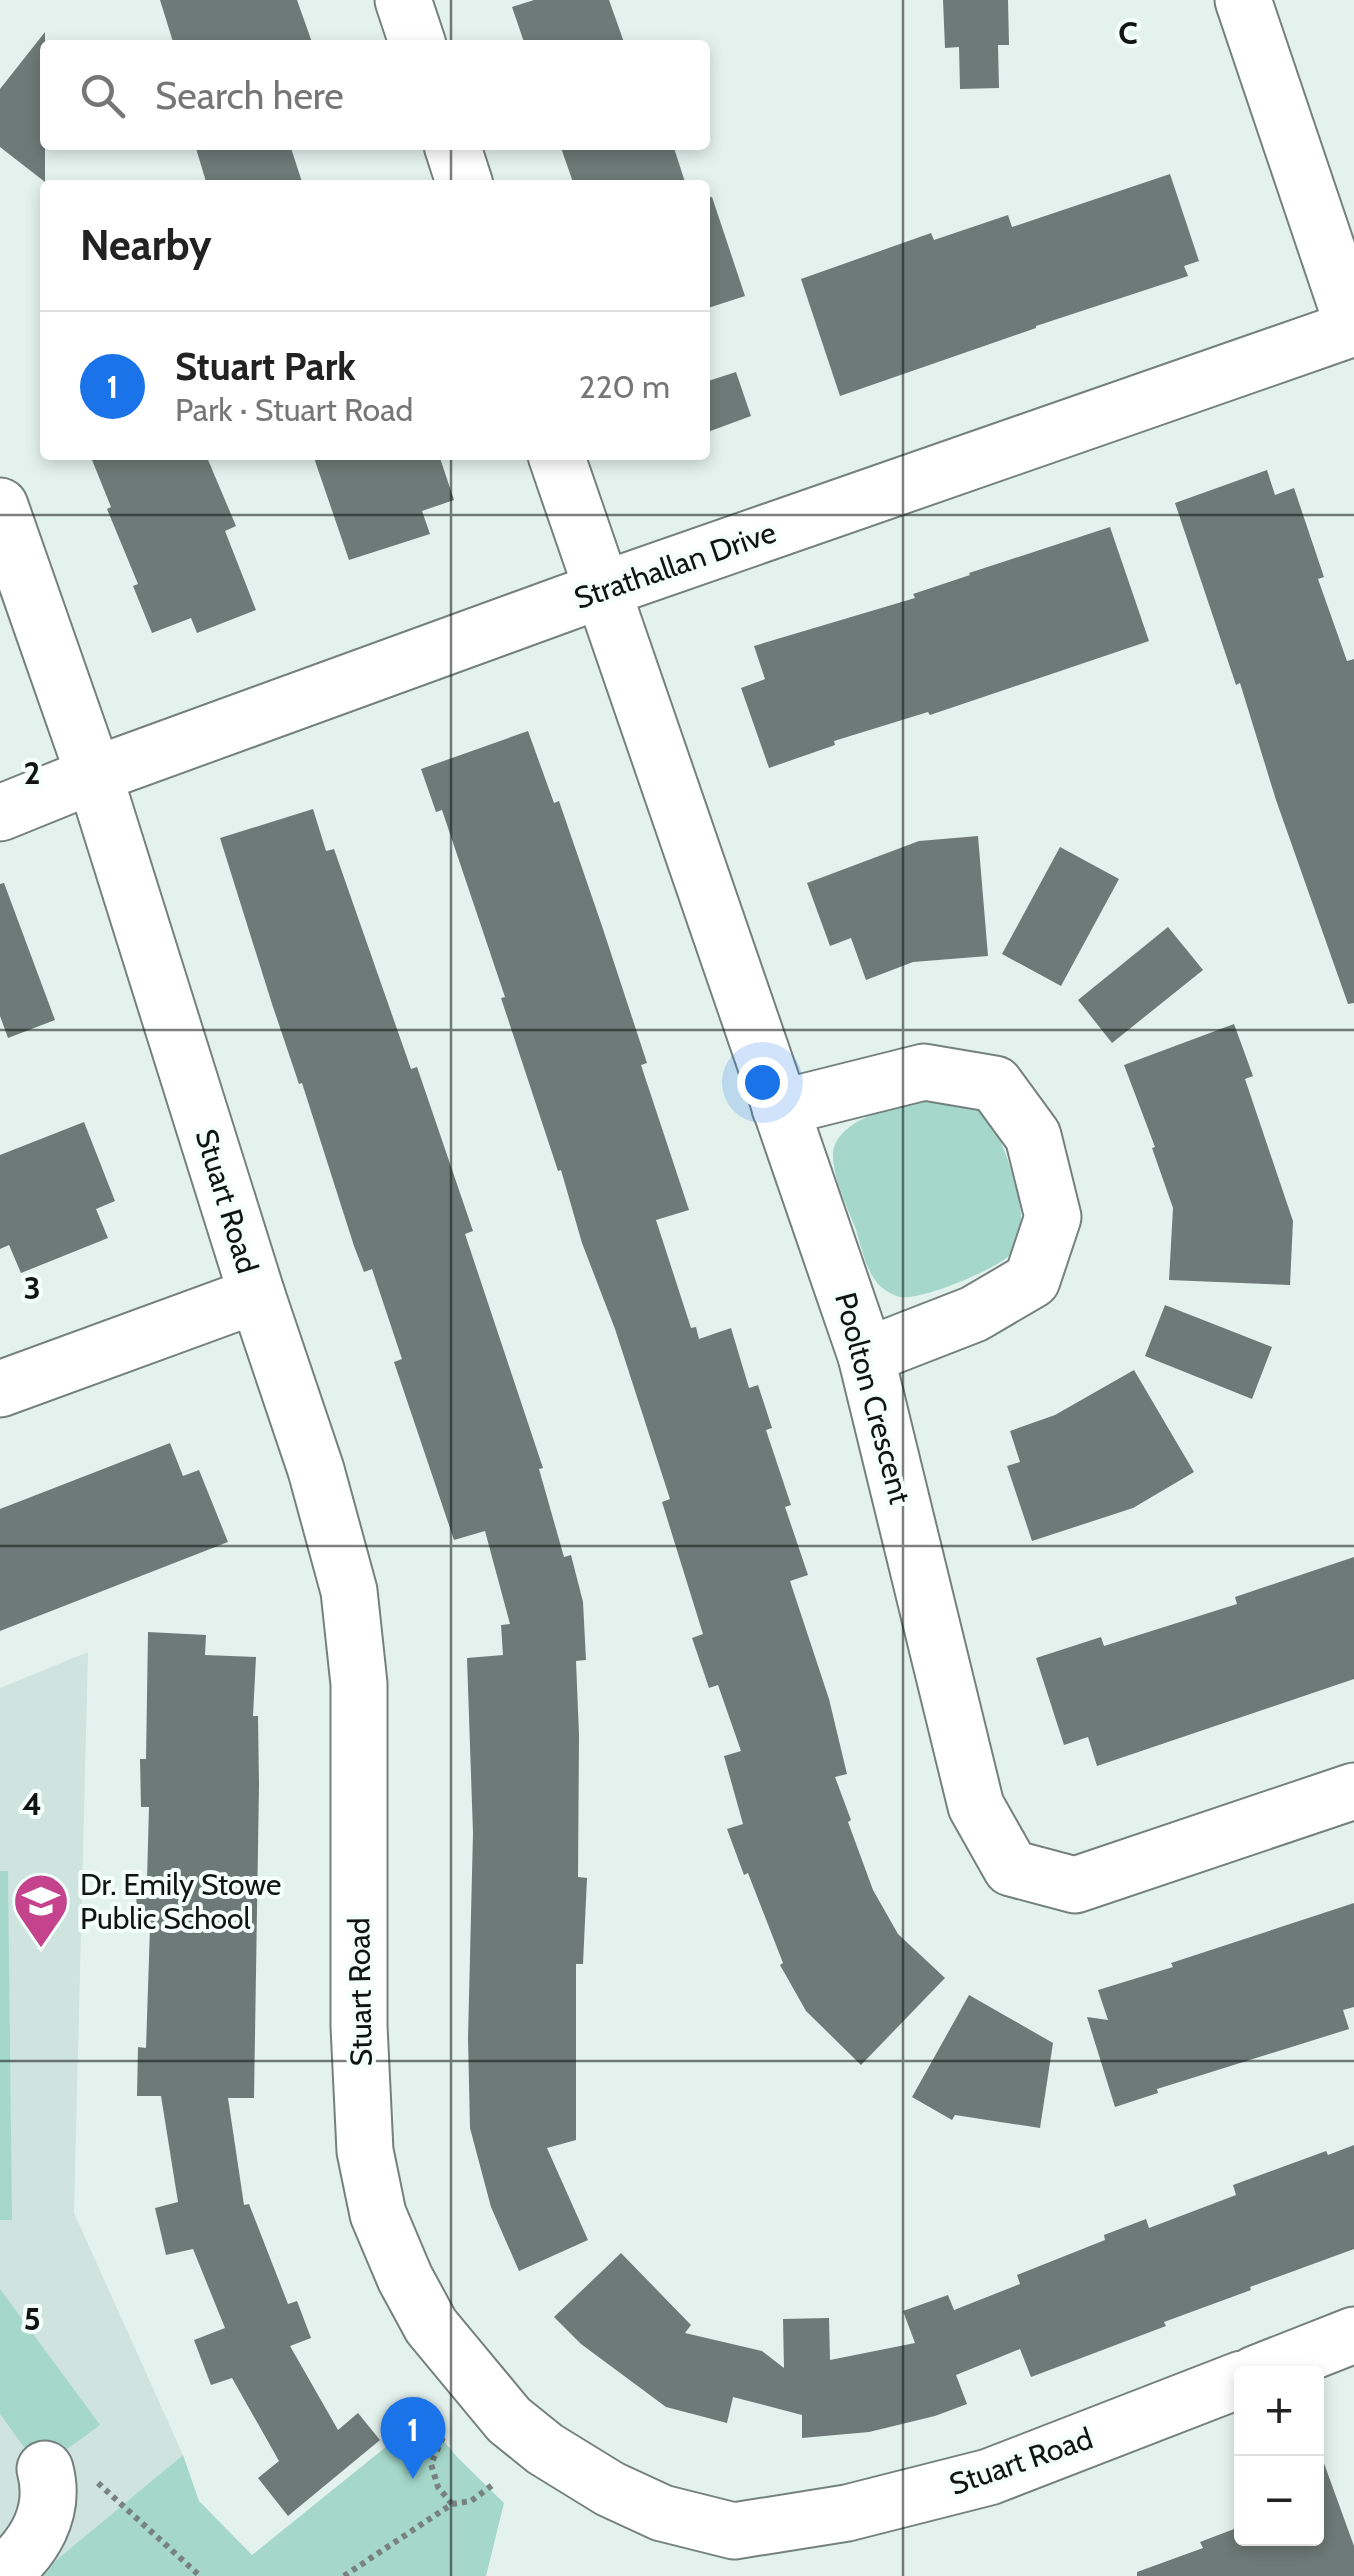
<!DOCTYPE html>
<html lang="en">
<head>
<meta charset="utf-8">
<style>
  :root { --surface:#fff; --page:#f6f6f6; --text:#222; --muted:#767676; --line:#e0e0e0; --accent:#1a73e8 }
  body { margin:0; font-family:Cabin,sans-serif; background:var(--page); color:var(--text) }
  .controls { position:absolute; right:30px; bottom:30px; display:grid; overflow:hidden; border-radius:10px; box-shadow:0 5px 15px #0003 }
  .controls button { width:90px; height:90px; display:grid; place-items:center; padding:0; border:0; border-bottom:2px solid var(--line); background:var(--surface); color:var(--text); font:50px sans-serif }
  .you { position:absolute; left:762px; top:1082px; width:35px; height:35px; margin:-25px; border:8px solid #fff; border-radius:50%; background:#1a73e8; box-shadow:0 0 0 15px #1a73e833 }
  .badge { display:grid; place-items:center; width:65px; height:65px; border-radius:50%; background:var(--accent); color:#fff; font-size:32px; font-weight:700 }
  .pin { position:absolute; translate:-50% -82px; filter:drop-shadow(0 2px 5px #0008) }
  .pin::after { content:''; position:absolute; top:52px; width:35px; height:30px; background:inherit; clip-path:polygon(0 0,100% 0,50% 100%) }
  .list { margin:0; padding:0; list-style:none }
  h2 { display:flex; justify-content:space-between; align-items:center; height:130px; margin:0; padding:0 40px; font-size:42px }
  h2 small { font-size:32px; font-weight:400; color:var(--muted) }
  .list li { display:grid; grid-template-columns:65px 1fr auto; gap:30px; align-items:center; box-sizing:border-box; height:150px; padding:0 40px; border-top:2px solid var(--line) }
  .list b { display:block; font-size:38px; white-space:nowrap }
  .list p { margin:0; font-size:32px; white-space:nowrap; color:var(--muted) }
  .list em { font-size:32px; font-style:normal; color:var(--muted) }
  .icon { flex:none; width:55px; height:55px; fill:none; stroke:currentColor; stroke-width:2; stroke-linecap:round; stroke-linejoin:round }
  .map { position:relative; flex:none; width:1354px; height:2576px; overflow:hidden }
  .search { position:absolute; background:var(--surface); box-shadow:0 5px 15px #0003; left:40px; top:40px; width:670px; height:110px; display:flex; align-items:center; gap:25px; box-sizing:border-box; padding:0 35px; border-radius:10px; color:var(--muted); font-size:38px }
  .panel { position:absolute; background:var(--surface); box-shadow:0 5px 15px #0003; left:40px; top:180px; width:670px; height:280px; border-radius:10px }
  .map>svg:first-child { display:block }
</style>
</head>
<body>
<div class="map">
<svg width="1354" height="2576" viewBox="0 0 1354 2576">
  <rect width="100%" height="100%" fill="#e4f2ee"/>
  <path fill="#cfe4de" d="M 88,1652 L 74,2213 L 183,2455 L 37,2576 L 0,2576 L 0,1688 Z"/>
  <g fill="#a5d8ca">
    <path d="M 938,1096 C 957,1100 972,1102 986,1117 C 1004,1135 1032,1223 1018,1247 C 1007,1266 922,1301 900,1297 C 895,1296 884,1290 880,1286 C 866,1272 862,1249 856,1230 C 848,1208 834,1181 833,1157 C 832,1116 908,1103 938,1096 Z"/>
    <path d="M 0,1871 L 8,1871 L 12,2220 L 0,2220 Z"/>
    <path d="M 0,2289 L 100,2425 L 40,2469 L 0,2414 Z"/>
    <path d="M 423,2417 L 457,2457 L 504,2503 L 486,2576 L 37,2576 L 183,2455 L 199,2501 L 252,2555 Z"/>
  </g>
  <g fill="#6e7a77">
    <path d="M 160,0 L 297,0 L 313,45 L 174,45 Z"/>
    <path d="M 534,0 L 609,0 L 625,45 L 525,45 L 512,7 Z"/>
    <path d="M 943,0 L 1008,0 L 1009,45 L 998,45 L 999,88 L 960,89 L 959,47 L 945,48 Z"/>
    <path d="M 45,32 L 45,182 L 0,147 L 0,89 Z"/>
    <path d="M 195,145 L 290,145 L 303,185 L 207,185 Z"/>
    <path d="M 560,145 L 673,145 L 686,185 L 574,185 Z"/>
    <path d="M 1170,174 L 1199,261 L 1184,266 L 1188,276 L 1036,326 L 1036,328 L 840,396 L 801,279 L 931,233 L 934,240 L 1008,215 L 1012,227 Z"/>
    <path d="M 712,197 L 745,296 L 705,309 L 705,198 Z"/>
    <path d="M 736,372 L 751,416 L 705,433 L 705,382 Z"/>
    <path d="M 90,455 L 206,455 L 236,526 L 225,531 L 256,610 L 197,633 L 191,618 L 152,633 L 133,586 L 138,584 L 107,509 L 111,507 Z"/>
    <path d="M 313,455 L 439,455 L 454,500 L 422,511 L 430,534 L 349,560 Z"/>
    <path d="M 1267,470 L 1275,495 L 1294,488 L 1324,577 L 1318,579 L 1347,661 L 1354,659 L 1354,1003 L 1348,1004 L 1276,800 L 1240,683 L 1236,685 L 1175,503 Z"/>
    <path d="M 1110,527 L 1149,641 L 930,715 L 928,712 L 834,741 L 835,745 L 769,768 L 741,688 L 765,679 L 754,646 L 915,598 L 913,594 L 970,575 L 969,573 Z"/>
    <path d="M 528,731 L 554,803 L 559,801 L 602,926 L 647,1063 L 641,1065 L 689,1210 L 656,1220 L 691,1328 L 696,1327 L 699,1339 L 731,1328 L 749,1388 L 758,1385 L 772,1428 L 766,1430 L 791,1505 L 785,1507 L 808,1575 L 790,1581 L 829,1699 L 847,1774 L 835,1777 L 851,1820 L 848,1822 L 873,1890 L 898,1934 L 945,1978 L 861,2065 L 806,2011 L 780,1965 L 783,1963 L 748,1873 L 744,1875 L 727,1829 L 743,1824 L 724,1756 L 741,1751 L 718,1685 L 709,1688 L 692,1638 L 703,1634 L 662,1502 L 670,1499 L 615,1329 L 582,1243 L 561,1170 L 558,1171 L 501,998 L 505,997 L 442,810 L 436,812 L 421,769 Z"/>
    <path d="M 313,809 L 326,851 L 334,849 L 411,1069 L 417,1067 L 473,1231 L 465,1234 L 543,1468 L 539,1469 L 564,1557 L 571,1555 L 583,1602 L 586,1660 L 576,1661 L 579,1735 L 578,1877 L 587,1878 L 583,1964 L 576,1964 L 576,2140 L 547,2148 L 588,2240 L 519,2271 L 491,2207 L 470,2128 L 468,2038 L 473,1833 L 467,1658 L 503,1655 L 501,1625 L 510,1624 L 485,1531 L 454,1540 L 394,1362 L 402,1359 L 372,1269 L 364,1272 L 354,1246 L 302,1083 L 299,1084 L 272,1004 L 220,838 Z"/>
    <path d="M 978,836 L 988,956 L 913,962 L 866,980 L 851,938 L 830,946 L 807,883 L 919,841 Z"/>
    <path d="M 1060,847 L 1119,879 L 1061,986 L 1002,954 Z"/>
    <path d="M 4,883 L 55,1020 L 8,1038 L 0,1016 L 0,884 Z"/>
    <path d="M 1168,927 L 1203,970 L 1112,1043 L 1078,1000 Z"/>
    <path d="M 1234,1024 L 1253,1076 L 1245,1079 L 1293,1221 L 1290,1285 L 1169,1280 L 1173,1208 L 1152,1148 L 1155,1147 L 1124,1065 Z"/>
    <path d="M 84,1122 L 115,1201 L 96,1209 L 108,1238 L 21,1273 L 9,1245 L 0,1249 L 0,1155 Z"/>
    <path d="M 1165,1305 L 1272,1347 L 1252,1399 L 1145,1356 Z"/>
    <path d="M 1134,1370 L 1194,1472 L 1133,1508 L 1032,1541 L 1007,1466 L 1020,1462 L 1010,1431 L 1055,1415 Z"/>
    <path d="M 170,1443 L 183,1476 L 199,1470 L 228,1542 L 0,1631 L 0,1509 Z"/>
    <path d="M 1354,1557 L 1354,1679 L 1097,1766 L 1088,1737 L 1064,1745 L 1036,1658 L 1101,1637 L 1104,1646 L 1237,1604 L 1235,1597 Z"/>
    <path d="M 148,1632 L 206,1635 L 205,1655 L 256,1657 L 253,1716 L 258,1716 L 259,1785 L 254,2098 L 228,2098 L 244,2205 L 249,2204 L 288,2304 L 297,2301 L 311,2338 L 290,2346 L 338,2430 L 358,2413 L 380,2440 L 288,2516 L 258,2478 L 279,2461 L 232,2378 L 211,2385 L 194,2340 L 225,2328 L 193,2249 L 166,2255 L 155,2208 L 178,2202 L 161,2096 L 137,2096 L 138,2047 L 146,2048 L 150,1928 L 137,1928 L 136,1880 L 147,1880 L 149,1807 L 141,1807 L 140,1759 L 146,1759 Z"/>
    <path d="M 1354,1903 L 1354,2007 L 1343,2010 L 1349,2029 L 1157,2089 L 1158,2093 L 1115,2107 L 1087,2017 L 1108,2020 L 1098,1990 L 1173,1967 L 1171,1963 Z"/>
    <path d="M 969,1995 L 1053,2043 L 1040,2128 L 955,2115 L 952,2120 L 912,2097 Z"/>
    <path d="M 1354,2145 L 1354,2249 L 1250,2287 L 1251,2290 L 1164,2322 L 1166,2326 L 1031,2377 L 1020,2349 L 956,2375 L 967,2404 L 935,2416 L 869,2432 L 802,2438 L 802,2415 L 733,2397 L 727,2423 L 666,2407 L 581,2344 L 554,2317 L 621,2253 L 691,2325 L 685,2333 L 762,2351 L 784,2368 L 783,2319 L 829,2318 L 830,2360 L 915,2343 L 903,2311 L 948,2295 L 954,2310 L 1020,2284 L 1017,2275 L 1105,2240 L 1104,2235 L 1146,2219 L 1149,2228 L 1236,2195 L 1233,2185 L 1326,2151 L 1328,2155 Z"/>
    <path d="M 1321,2455 L 1354,2546 L 1354,2576 L 1137,2576 L 1137,2572 L 1203,2548 L 1200,2542 L 1242,2526 L 1242,2538 L 1316,2538 L 1316,2456 Z"/>
  </g>
  <g fill="none" stroke-linecap="round" stroke-linejoin="round">
    <g stroke="#75817e" stroke-width="59">
      <g id="minor">
        <path d="M 403,0 L 418,45"/>
        <path d="M 1243,0 L 1354,329"/>
        <path d="M 452,145 L 465,185"/>
        <path d="M 556,455 L 866,1356 L 976,1806 L 1011,1868 L 1075,1885 L 1354,1791"/>
        <path d="M 0,506 L 94,775 L 257,1295 L 316,1470 L 349,1591 L 359,1684 L 359,2026 L 365,2151 L 378,2214 L 405,2278 L 431,2326 L 509,2420 L 545,2449 L 610,2489 L 662,2513 L 734,2531 L 847,2513 L 989,2477 L 1242,2379"/>
        <path d="M 0,813 L 94,775 L 602,590 L 1354,328"/>
        <path d="M 780,1108 L 924,1072 L 995,1084 L 1033,1136 L 1053,1217 L 1032,1280 L 974,1314 L 866,1356"/>
        <path d="M 0,1389 L 257,1295"/>
        <path d="M 1255,2374 L 1354,2335"/>
        <path d="M 0,2576 C 33,2550 57,2513 45,2469"/>
      </g>
    </g>
    <g stroke="#78827f" stroke-width="6" stroke-dasharray="5 5" stroke-linecap="butt">
      <path d="M 98,2483 L 200,2576"/>
      <path d="M 452,2504 L 471,2501 L 495,2483"/>
      <path d="M 344,2576 L 452,2504 L 438,2487 L 431,2464 L 444,2435"/>
    </g>
    <use href="#minor" stroke="#fff" stroke-width="55"/>
  </g>
  <path fill="none" stroke="#101514" stroke-width="2.5" stroke-opacity="0.55" d="M 451,0 L 451,45M 903,0 L 903,2576M 451,145 L 451,185M 451,455 L 451,2576M 0,515 L 1354,515M 0,1030 L 1354,1030M 0,1546 L 1354,1546M 0,2061 L 1354,2061"/>
  <defs>
    <g id="school-pin" transform="scale(2.875)"><path d="M0 17L-7.5 6A9.5 9.5 0 1 1 7.5 6Z" fill="#c4438c" stroke="#f4fffb"/><path d="M0-5L7-2L0 1L-7-2ZM-4 1L0 2.5L4 1V4Q0 6-4 4Z" fill="#fff"/></g>
  </defs>
  <g fill-rule="evenodd">
    <use href="#school-pin" x="41" y="1901"/>
  </g>
  <g text-anchor="middle" dominant-baseline="central" stroke-width="8" stroke-linejoin="round" paint-order="stroke">
    <g font-size="30" fill="#101514" stroke="#f4fffb">
      <text transform="translate(675 565) rotate(-19)">Strathallan Drive</text>
      <text transform="translate(227 1201) rotate(73)">Stuart Road</text>
      <text transform="translate(873 1398) rotate(75)">Poolton Crescent</text>
      <text transform="translate(360 1992) rotate(-91)">Stuart Road</text>
      <text transform="translate(1021 2461) rotate(-19)">Stuart Road</text>
    </g>
    <g font-size="30" fill="#101514" stroke="#f4fffb" text-anchor="start">
      <text x="80" y="1884">Dr. Emily Stowe<tspan x="80" dy="34">Public School</tspan></text>
    </g>
  </g>
  <g font-size="32" text-anchor="middle" font-weight="bold" fill="#101514" stroke="#f4fffb" stroke-width="8" stroke-linejoin="round" paint-order="stroke">
    <text x="1128" y="44">C</text>
    <text x="32" y="784">2</text>
    <text x="32" y="1299">3</text>
    <text x="32" y="1815">4</text>
    <text x="32" y="2330">5</text>
  </g>
</svg>
<div class="controls">
<button>+</button>
<button>−</button>
</div>
<div class="you"></div>
<div class="pin badge" style="left:413px;top:2479px">1</div>
<div class="search"><svg class="icon" aria-label="search" viewBox="0 0 24 24"><circle cx="10" cy="10" r="6"/><path d="M15 15l6 6"/></svg>Search here</div>
<section class="panel">
<h2>Nearby<small></small></h2>
<ul class="list">
<li><span class="badge">1</span><div><b>Stuart Park</b><p>Park · Stuart Road</p></div><em>220 m</em></li>
</ul>
</section>
</div>
</body>
</html>
